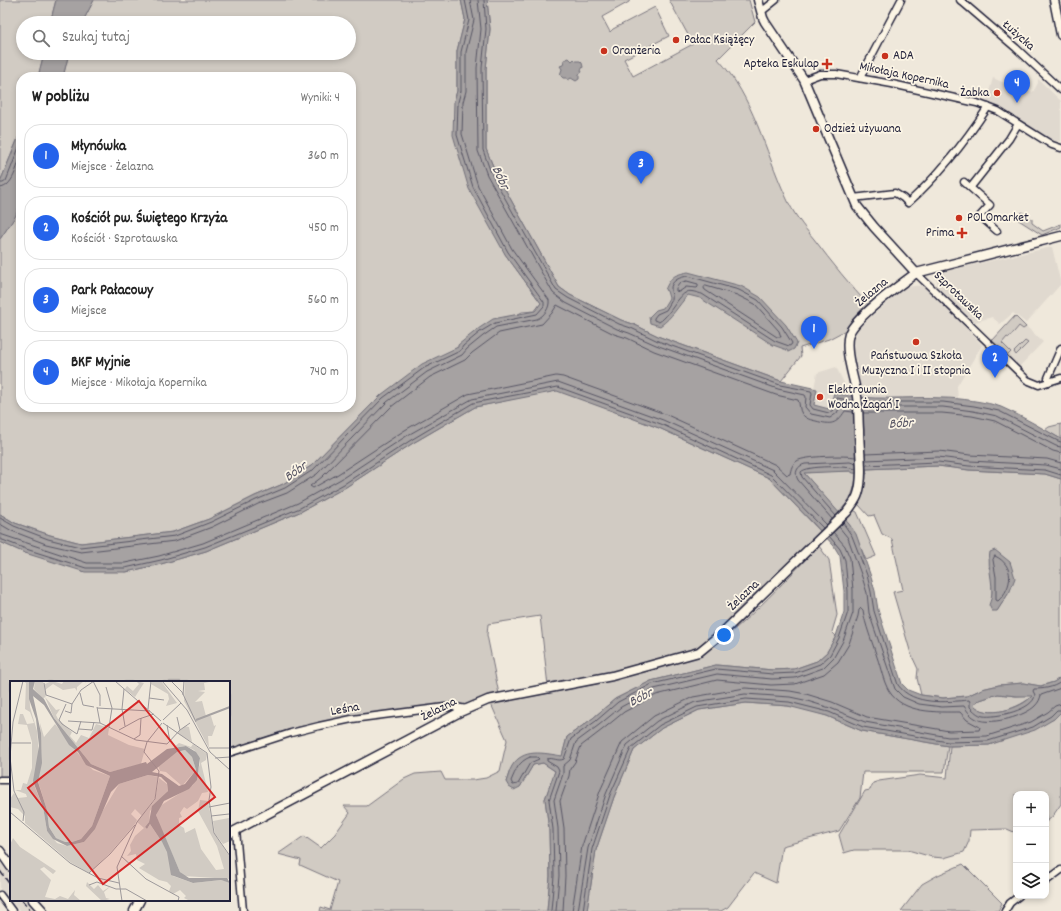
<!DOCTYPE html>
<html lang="pl">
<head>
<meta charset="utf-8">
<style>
  :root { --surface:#fff; --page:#f6f6f6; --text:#222; --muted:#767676; --line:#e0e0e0; --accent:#2563eb }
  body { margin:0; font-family:Dekko,sans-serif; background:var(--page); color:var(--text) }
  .controls { position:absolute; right:12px; bottom:12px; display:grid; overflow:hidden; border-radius:8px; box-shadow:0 2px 6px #0003 }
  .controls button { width:36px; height:36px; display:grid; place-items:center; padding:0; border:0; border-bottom:1px solid var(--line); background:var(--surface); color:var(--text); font:20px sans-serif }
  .you { position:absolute; left:724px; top:635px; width:14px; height:14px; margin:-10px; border:3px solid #fff; border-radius:50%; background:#1a73e8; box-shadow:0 0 0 6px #1a73e833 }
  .badge { display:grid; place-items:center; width:26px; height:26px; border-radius:50%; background:var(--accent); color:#fff; font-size:13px; font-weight:700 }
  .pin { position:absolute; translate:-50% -33px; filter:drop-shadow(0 1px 2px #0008) }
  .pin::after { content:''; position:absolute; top:21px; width:14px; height:12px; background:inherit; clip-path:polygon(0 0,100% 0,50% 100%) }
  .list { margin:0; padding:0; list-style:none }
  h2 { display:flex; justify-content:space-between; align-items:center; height:52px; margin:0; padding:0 16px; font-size:17px }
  h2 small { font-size:13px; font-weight:400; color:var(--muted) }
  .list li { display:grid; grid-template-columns:26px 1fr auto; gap:12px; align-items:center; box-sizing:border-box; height:64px; margin:0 8px 8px; padding:0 8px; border:1px solid var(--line); border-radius:16px }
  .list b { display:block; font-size:15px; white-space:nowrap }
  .list p { margin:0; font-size:13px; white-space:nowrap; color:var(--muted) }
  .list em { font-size:13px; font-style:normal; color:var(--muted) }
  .icon { flex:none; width:22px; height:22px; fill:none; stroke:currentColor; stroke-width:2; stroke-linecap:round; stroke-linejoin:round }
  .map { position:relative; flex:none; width:1061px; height:911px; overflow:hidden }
  .search { position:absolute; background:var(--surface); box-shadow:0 2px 6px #0003; left:16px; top:16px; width:340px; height:44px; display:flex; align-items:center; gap:10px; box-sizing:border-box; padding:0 14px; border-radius:22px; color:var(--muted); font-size:15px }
  .panel { position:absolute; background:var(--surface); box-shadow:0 2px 6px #0003; left:16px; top:72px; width:340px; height:340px; border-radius:16px }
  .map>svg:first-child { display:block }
</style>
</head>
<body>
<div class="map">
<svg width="1061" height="911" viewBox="0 0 1061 911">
  <rect width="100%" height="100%" fill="#efe8db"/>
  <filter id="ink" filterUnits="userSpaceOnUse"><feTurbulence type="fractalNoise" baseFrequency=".025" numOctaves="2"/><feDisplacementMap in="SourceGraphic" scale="8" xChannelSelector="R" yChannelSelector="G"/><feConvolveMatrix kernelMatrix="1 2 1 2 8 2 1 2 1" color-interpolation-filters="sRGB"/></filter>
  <g filter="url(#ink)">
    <g fill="#e0d9cf">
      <path d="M 993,78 L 1016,88 L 1033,92 L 1038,83 L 1038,79 L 1061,101 L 1061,141 L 1051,141 L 998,107 L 986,102 Z"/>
      <path d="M 1052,247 L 1061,284 L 1026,323 L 1013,313 L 1000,324 L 992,317 L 972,323 L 943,294 L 944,293 L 938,287 L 936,273 Z"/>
      <path d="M 925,285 L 982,345 L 957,386 L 958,399 L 943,398 L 863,398 L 853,349 L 854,339 L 857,331 L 865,322 L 905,287 Z"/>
      <path d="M 1015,316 L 1043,342 L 1019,367 L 992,341 Z"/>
      <path d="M 836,367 L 850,395 L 834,392 L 829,409 L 813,405 L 817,389 L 814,388 L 817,373 Z"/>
      <path d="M 0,861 L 11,877 L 11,900 L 28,900 L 36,911 L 20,911 L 0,890 Z"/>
    </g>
    <g fill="#d1cbc3" stroke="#7a767f" fill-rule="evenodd">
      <path d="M 0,0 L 56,0 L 50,23 L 23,23 L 23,53 L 44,53 L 38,77 L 21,77 L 21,131 L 0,182 Z"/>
      <path d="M 94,0 L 461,0 L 465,19 L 457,51 L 457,91 L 454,101 L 505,254 L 541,303 L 535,311 L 522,312 L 449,352 L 381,395 L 311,466 L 283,484 L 255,496 L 209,519 L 173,532 L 81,543 L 50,535 L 15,523 L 0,514 L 0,239 L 15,217 L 21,202 L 21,407 L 351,407 L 351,77 L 63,77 L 69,53 L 349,53 L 349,23 L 82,23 Z"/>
      <path d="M 487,0 L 630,0 L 629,2 L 602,17 L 610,32 L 613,29 L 655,7 L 669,36 L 624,59 L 633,76 L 693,44 L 669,0 L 749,0 L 755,22 L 718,59 C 754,98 764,149 786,197 C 793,213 803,226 814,239 C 832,263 850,285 870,307 L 844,331 L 829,339 L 800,348 L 801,356 L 781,381 L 660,337 L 633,324 L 621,320 L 570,295 L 559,287 L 495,171 L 486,149 L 486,69 L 490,29 Z"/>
      <path d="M 1022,212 L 1032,219 L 1032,223 L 1043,231 L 1061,224 L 1061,227 L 1042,235 L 1017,219 Z"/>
      <path d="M 1015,316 L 1026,327 L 1023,329 L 1019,326 L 1009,338 L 1007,337 L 1002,343 L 1011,352 L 1007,356 L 992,341 Z"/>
      <path d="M 1025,341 L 1028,343 L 1016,355 L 1014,352 Z"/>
      <path d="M 557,390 L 659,428 L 769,478 L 820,531 L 728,622 L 702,645 L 690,651 L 611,674 L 548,686 L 540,616 L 488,624 L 487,635 L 499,694 L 480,699 L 465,705 L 452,703 L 426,708 L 328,721 L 298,727 L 229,749 L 229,682 L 11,682 L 11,776 L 0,777 L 0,542 L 25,553 L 126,572 L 161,564 L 206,551 L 302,511 L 346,487 L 413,443 L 475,407 Z"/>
      <path d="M 1061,424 L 1061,439 L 1045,430 L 1049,427 Z"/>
      <path d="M 938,466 L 969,470 L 1045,474 L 1061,479 L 1061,677 L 1054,682 L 1040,686 L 1023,683 L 999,685 L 982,689 L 967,696 L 943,698 L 921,695 L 917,678 L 918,669 L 911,654 L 893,592 L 903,590 L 892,539 L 882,534 L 874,515 L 869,516 L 858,504 C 863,493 867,481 866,469 ZM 989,567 L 1010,591 L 997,611 L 992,598 L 992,577 Z"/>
      <path d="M 830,471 L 850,471 L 856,473 C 855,491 851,500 838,513 L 804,473 Z"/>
      <path d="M 853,510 L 857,512 L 876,556 L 866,560 L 855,534 L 845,520 Z"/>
      <path d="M 819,546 L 829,560 L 837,615 L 832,632 L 836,636 L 827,652 L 817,661 L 794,669 L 773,670 L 716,665 L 651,681 L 615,699 L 593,718 L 567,737 L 562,757 C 545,753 522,749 512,767 C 509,771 508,777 506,782 L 520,787 L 533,765 L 543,763 L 555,771 L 545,799 L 549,829 L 550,876 L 547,911 L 320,911 L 321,907 L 330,910 L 338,882 L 300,865 L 301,860 L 278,854 L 304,836 L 321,848 L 335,834 L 350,813 L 344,806 L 367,806 L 404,779 L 415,774 L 441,772 L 445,780 L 473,780 L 486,778 L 500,771 L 507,740 L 491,704 L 596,684 L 696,657 C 743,629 780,585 819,546 Z"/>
      <path d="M 998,694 L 1016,696 L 1033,695 C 1021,708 987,720 974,705 L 977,701 Z"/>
      <path d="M 746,703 L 788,706 L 802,708 L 827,716 L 862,731 L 948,746 L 944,772 L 863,772 L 860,798 L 839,831 L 782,846 L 776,883 L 754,873 L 728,907 L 721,911 L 587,911 L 596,850 L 614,797 L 634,750 L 662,728 L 699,710 Z"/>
      <path d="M 1061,712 L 1061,804 L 1052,817 L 1046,822 L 1046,794 L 1016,794 L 1016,833 L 1007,829 L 970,830 L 969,841 L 964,852 L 944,858 L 932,857 L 908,850 L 854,850 L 844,853 L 839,835 L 865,791 L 870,790 L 873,783 L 879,781 L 920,775 L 947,778 L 950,746 L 989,745 L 1054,719 Z"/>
      <path d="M 963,864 L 1002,903 L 998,911 L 901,911 L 922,884 L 938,875 Z"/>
    </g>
    <g fill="#a6a2a2" stroke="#716f79" fill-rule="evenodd">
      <path d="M 56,0 L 94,0 L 82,23 L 50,23 Z"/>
      <path d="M 461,0 L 487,0 L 490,29 L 486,69 L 486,149 L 495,171 L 559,287 L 570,295 L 621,320 L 633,324 L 660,337 L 781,381 L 817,389 L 814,405 L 829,409 L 834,393 C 873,402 905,396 944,398 C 958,398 988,402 1001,407 C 1022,416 1042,428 1061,439 L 1061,479 L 1045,474 L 969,470 L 938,466 L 866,469 L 867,474 L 853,473 L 850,471 L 804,473 L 849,524 L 856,534 L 870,574 L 875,591 L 878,610 L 902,684 L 908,690 L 921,695 L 943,698 L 967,696 L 982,689 L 999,685 L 1023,683 L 1041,686 L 1054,682 L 1061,677 L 1061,712 L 1054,719 L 1035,730 L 989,745 L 948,746 L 862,731 L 827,716 L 788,706 L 746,703 L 699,710 L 662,728 L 634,750 L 614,797 L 596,850 L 587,911 L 547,911 L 550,876 L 549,829 L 545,799 L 555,771 L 543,763 L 533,765 L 520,787 L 514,790 L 509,787 L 506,782 C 508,777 509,771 512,766 C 523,748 543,753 562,756 L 567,737 L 593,718 L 615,699 L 651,681 L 716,665 L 773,670 L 794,669 L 817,661 L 827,652 L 836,636 L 844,612 L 844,591 L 840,556 L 834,546 L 813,523 L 769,478 L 659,428 L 557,391 L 475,407 L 413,443 L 346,487 L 302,511 L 206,551 L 161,564 L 126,572 L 85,572 L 25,553 L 0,542 L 0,514 L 15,523 L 50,535 L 81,543 L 173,532 L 209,519 L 255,496 L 283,484 L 311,466 L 381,395 L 422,364 L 458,347 L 458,345 L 478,329 L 493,319 L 535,311 L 541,303 L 505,254 L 469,189 L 453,135 L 454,101 L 457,91 L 457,51 L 465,19 ZM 998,694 L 1016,696 L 1032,696 C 1021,709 986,719 974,705 L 977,701 Z"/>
      <path d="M 44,53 L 69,53 L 63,77 L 38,77 Z"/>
      <path d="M 569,58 L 572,61 L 574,59 L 576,61 L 580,61 L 582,63 L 583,67 L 581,70 L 582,72 L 579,74 L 579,79 L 576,81 L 571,78 L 568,80 L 567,78 L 563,78 L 560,75 L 562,69 L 560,66 L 563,65 L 564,60 Z"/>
      <path d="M 21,131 L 21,202 L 15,217 L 0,239 L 0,182 Z"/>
      <path d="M 688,272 L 741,286 L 760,297 L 786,325 L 797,343 L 794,349 L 788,352 L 787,350 L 773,345 L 700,298 L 688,295 C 678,306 672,318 660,326 L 650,323 L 649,317 L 656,310 L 663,308 L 669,298 L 667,291 L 665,290 C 671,276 674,275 688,272 Z"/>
      <path d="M 995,550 L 1010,562 L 1015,578 L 1010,591 L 997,611 L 992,611 L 989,605 C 997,588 986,570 990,552 Z"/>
    </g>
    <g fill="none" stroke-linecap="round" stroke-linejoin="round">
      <g stroke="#575564" stroke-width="1">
        <path d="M 478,0 L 481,29 L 477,68 L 478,151 L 487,175 L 553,293 L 566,303 L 617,329 L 629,333 L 656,345 L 778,389 L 805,395 L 806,397 L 805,407 L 811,414 L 830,418 L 837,413 L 841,404 L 853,406"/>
        <path d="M 484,0 L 486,29 L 482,68 L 483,150 L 491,173 L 556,290 L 568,298 L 619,324 L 631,328 L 658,341 L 780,385 L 811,391 L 812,393 L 810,405 L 813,409 L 829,413 L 833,410 L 837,398 L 853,401"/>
        <path d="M 0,183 L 3,183 L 6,181 L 21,142"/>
        <path d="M 0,188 C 13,187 17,166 21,155"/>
        <path d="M 688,276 L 739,290 L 758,300 L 782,327 L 792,343 L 791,345 L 789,346 L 775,341 L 702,294 C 698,293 690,290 687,292 C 678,295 670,316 659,322 L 654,320 L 654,318 L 657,314 L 666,310 L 672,300 C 673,296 671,294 671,290 C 670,280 681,277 688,276 Z"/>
        <path d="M 687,281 L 698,284 L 698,287 L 697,288 L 686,287 L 679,292 L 676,291 L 676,288 L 680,283 Z"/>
        <path d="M 706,286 L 737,295 L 755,304 L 779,331 L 781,337 L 777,337 L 705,290 L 704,288 Z"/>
        <path d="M 863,402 L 943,402 L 974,406 L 999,411 L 1058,441 L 1061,442"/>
        <path d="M 863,407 L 943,407 L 973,411 L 997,416 L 1056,446 L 1061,447"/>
        <path d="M 853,412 L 845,411 C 836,425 831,425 816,421 C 811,420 806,419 802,414 C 799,410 800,404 798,400 L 776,395 L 654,351 L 627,338 L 614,334 L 557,305 L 552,313 L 542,324 L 499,333 L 472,353 L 465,360 L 430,377 L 391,407 L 322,477 L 310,486 L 313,488 L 338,474 L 405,430 L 468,394 L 556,376 L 563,377 L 665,414 L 776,465 L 787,475 L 790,474 C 791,469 792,464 797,461 C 804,456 846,455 855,457"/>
        <path d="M 863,413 L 942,413 L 972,416 L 995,421 L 1053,451 L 1061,453"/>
        <path d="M 865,454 L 939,451 L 970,455 L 1047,459 L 1061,463"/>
        <path d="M 866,460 L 938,457 L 970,461 L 1046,465 L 1061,469"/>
        <path d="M 866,465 L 938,462 L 969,466 L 1045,470 L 1061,475"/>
        <path d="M 836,516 L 802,477 L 801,472 C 807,465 848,466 856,469"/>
        <path d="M 0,518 L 14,526 L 48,539 L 80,547 L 175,536 L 211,522 L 256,500 L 285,488 L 313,470 L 383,398 L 424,368 L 460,351 L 463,346 L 480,332 L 495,323 L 537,314 L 544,306 L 544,302 L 508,252 L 473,187 L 457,135 L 458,102 L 461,91 L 461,52 L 469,20 L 465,0"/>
        <path d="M 832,519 L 798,480 C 794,473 797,466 805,464 L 850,462 L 856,464"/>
        <path d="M 843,523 L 852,536 L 867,575 L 871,592 L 874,611 L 898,685 C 913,706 947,702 969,700 L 970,702 L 970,707 C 974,711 978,715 983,716 C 995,718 1034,710 1035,695 L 1033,691 L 1034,689 C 1043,689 1053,688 1061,682"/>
        <path d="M 0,524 L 12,531 L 46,544 L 81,552 L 175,541 L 212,527 L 258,504 L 287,493 L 317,474 L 387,402 L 427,372 L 462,355 L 467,349 L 483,336 L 496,327 L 537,319 C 544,316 550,308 549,300 L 512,249 L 478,186 L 462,134 L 463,102 L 466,91 L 466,52 L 474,20 L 470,0"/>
        <path d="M 839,527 L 848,538 L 862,577 L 867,593 L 869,613 L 895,689 L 903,697 L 919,704 L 942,707 L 964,706 C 968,712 971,717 979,720 C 993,725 1025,716 1035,706 C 1039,702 1040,699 1041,695 L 1061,688"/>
        <path d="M 0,534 L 87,563 L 125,563 L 159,556 L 203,543 L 298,503 L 341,479 L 408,435 L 472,399 L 558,382 L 663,420 L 773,470 L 827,525"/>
        <path d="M 0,539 L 26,549 L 86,568 L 125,568 L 161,560 L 205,547 L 300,508 L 344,484 L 411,440 L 473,403 L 558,387 L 661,424 L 771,475 L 823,528"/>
        <path d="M 995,556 C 1015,565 1013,587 998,601 L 996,600 L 996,577 L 993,560 Z"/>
        <path d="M 530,757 L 537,757 L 539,759 L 530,763 L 518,784 L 513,785 L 511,781 C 516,770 518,762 530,757 Z"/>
        <path d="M 551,911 L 554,876 L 553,829 L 549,800 L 559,771 L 557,767 L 547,761 L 547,759 C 553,757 558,762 564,759 L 571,739 L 596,721 L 618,702 L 652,684 L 716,669 L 773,674 L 795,673 L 820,664 L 830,655 L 839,638 L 848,612 L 848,591 L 845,560 L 840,549 L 829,536"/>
        <path d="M 556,911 L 559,876 L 558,828 L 554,800 L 563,774 L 563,766 L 570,760 L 576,742 L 599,725 L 621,707 L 654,689 L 717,674 L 772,679 L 795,678 L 823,668 L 834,657 L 843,641 L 853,613 L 853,590 L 850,558 L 845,546 L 833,532"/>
        <path d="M 563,911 L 565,876 L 564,828 L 560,801 L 569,776 L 570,769 L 575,762 L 581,746 L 602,730 L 624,712 L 656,695 L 717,680 L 771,685 L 795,684 L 824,674 L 838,662 L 849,644 L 858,616 L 859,610 L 861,608 L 863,610 C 865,625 872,641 877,657 C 881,668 883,681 889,691 C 903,714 937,712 960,712 L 967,720 L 980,727 L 979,730 L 949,731 L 867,717 L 832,702 L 806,694 L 790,691 L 745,688 L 693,697 L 654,716 L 622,742 L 600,791 L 582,846 L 572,911"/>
        <path d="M 578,911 L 588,848 L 606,794 L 627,745 L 657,721 L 695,702 L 745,694 L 790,697 L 804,700 L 830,708 L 865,722 L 948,737 L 987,736 L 1031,722 L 1048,712 L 1055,706 L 1061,704"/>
        <path d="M 583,911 L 592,849 L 610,795 L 631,748 L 660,725 L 697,707 L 746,699 L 789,702 L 829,712 L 863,727 L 948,742 L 988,741 L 1033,727 L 1051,716 L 1057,710 L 1061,710"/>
      </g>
      <g stroke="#22223b" stroke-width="9">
        <g id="street">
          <path d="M 960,0 L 1016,48 L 1061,90"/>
          <path d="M 761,12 L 776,0"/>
          <path d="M 860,78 L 901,0"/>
          <path d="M 804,80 L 820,74 L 836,74 L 892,84 L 977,103 L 998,111 L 1052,145 L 1061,148"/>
          <path d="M 964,182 L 990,205 L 980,216 L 997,231"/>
          <path d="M 971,187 L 1009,139 L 1018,124"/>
          <path d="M 853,198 L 895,193 L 903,198 L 908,203 C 939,175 965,142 988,107"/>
          <path d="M 916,273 L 1027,380 L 1039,385 L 1061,378"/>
          <path d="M 1048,382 L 1048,378 L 1061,348"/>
          <path d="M 229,753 L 291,733 L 319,726 L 352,719 L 445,707 L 455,707 L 467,709"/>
          <path d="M 0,780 L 11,780"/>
          <path d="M 236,830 L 243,911"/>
          <path d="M 1046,881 L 1061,870"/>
          <path d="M 0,895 L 12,911"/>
          <path d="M 1005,911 L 1010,903 L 1019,896"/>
        </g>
      </g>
      <g stroke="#22223b" stroke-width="11">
        <g id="secondary">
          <path d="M 758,0 L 763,18 L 765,22 L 804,80 L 857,206 L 874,227 L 916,273"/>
          <path d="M 1054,0 L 1061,35"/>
          <path d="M 229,834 L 460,712 L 488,700 L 612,676 L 699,652 L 721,634 L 847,512 C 851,506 856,501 858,494 C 864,476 859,449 859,430 C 858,417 859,403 856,391 C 853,375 844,349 849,334 C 855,317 901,284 916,273 L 1061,236"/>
          <path d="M 0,851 L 11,867"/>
          <path d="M 33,900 L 43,911"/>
          <path d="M 134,911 L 140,900"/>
        </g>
      </g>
      <use href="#street" stroke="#fcf5e5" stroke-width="6"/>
      <use href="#secondary" stroke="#fcf5e5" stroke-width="8"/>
      <g stroke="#22223b" stroke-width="1.5" stroke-dasharray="6 3" stroke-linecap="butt">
        <path d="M 0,871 L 11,886"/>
        <path d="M 22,900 L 31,911"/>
      </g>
    </g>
  </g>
  <g fill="#c8321e" stroke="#fcf5e5" stroke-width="1.5">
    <circle cx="676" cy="40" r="4"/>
    <circle cx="604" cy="51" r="4"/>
    <circle cx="885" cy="56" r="4"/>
    <path d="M825 58h4v4h4v4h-4v4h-4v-4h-4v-4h4z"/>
    <circle cx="997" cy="93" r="4"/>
    <circle cx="816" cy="129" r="4"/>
    <circle cx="959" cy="218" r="4"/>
    <path d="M960 227h4v4h4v4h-4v4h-4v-4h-4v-4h4z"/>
    <circle cx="916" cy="342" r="4"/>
    <circle cx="820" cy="397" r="4"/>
  </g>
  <g text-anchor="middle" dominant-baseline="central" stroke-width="3.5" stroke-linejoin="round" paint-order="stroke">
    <g font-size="13" fill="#22223b" stroke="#fcf5e5">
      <text transform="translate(1018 36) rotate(42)">Łużycka</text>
      <text transform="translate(904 76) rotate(12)">Mikołaja Kopernika</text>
      <text transform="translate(872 293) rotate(-40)">Żelazna</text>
      <text transform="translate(958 296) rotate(44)">Szprotawska</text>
      <text transform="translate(744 596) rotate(-44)">Żelazna</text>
      <text transform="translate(345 710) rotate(-10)">Leśna</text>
      <text transform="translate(439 710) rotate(-27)">Żelazna</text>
    </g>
    <g font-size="13" fill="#22223b" stroke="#fcf5e5" text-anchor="start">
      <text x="684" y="40">Pałac Książęcy</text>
      <text x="612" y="51">Oranżeria</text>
      <text x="893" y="56">ADA</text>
      <text x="819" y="64" text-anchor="end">Apteka Eskulap</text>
      <text x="989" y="93" text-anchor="end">Żabka</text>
      <text x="824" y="129">Odzież używana</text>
      <text x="967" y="218">POLOmarket</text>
      <text x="954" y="233" text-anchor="end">Prima</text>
      <text x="916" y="356" text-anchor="middle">Państwowa Szkoła<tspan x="916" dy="15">Muzyczna I i II stopnia</tspan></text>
      <text x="828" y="390">Elektrownia<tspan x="828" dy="15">Wodna Żagań I</tspan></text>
    </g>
    <g font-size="14" font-style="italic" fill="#575564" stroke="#fcf5e5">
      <text transform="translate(500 178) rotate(65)">Bóbr</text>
      <text transform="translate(901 424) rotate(-3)">Bóbr</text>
      <text transform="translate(296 472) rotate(-36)">Bóbr</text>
      <text transform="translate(641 698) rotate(-27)">Bóbr</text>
    </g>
  </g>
  <g transform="translate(10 681)">
    <rect width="220" height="220" fill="#efe8db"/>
    <path d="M 13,0 L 19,0 L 20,26 L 27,50 L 29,74 L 24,104 L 33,126 L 37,150 L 47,162 L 57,165 L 74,161 L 109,103 L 138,94 L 148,96 L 145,117 L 132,135 L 125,128 L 121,133 L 127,139 L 125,143 L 100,172 L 79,192 L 60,181 L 15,142 L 15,135 L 8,128 L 0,126 L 0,118 L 4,112 L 8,117 L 17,116 L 16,113 L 5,109 L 11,109 L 13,102 L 17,103 L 22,87 L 22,61 L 17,44 L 8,43 L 10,33 L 13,33 L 17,43 L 24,42 L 20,31 L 15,28 L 16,2 ZM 25,0 L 33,0 L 36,15 L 33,18 L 24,8 ZM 42,0 L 52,3 L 54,0 L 75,0 L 76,2 L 74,0 L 67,6 L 67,10 L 65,7 L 53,9 L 43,3 L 35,9 L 35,3 ZM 126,0 L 134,2 L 125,16 L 115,8 L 117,5 L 123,10 L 129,3 ZM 142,0 L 151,0 L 167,22 L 156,25 L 159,18 L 158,13 L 141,3 ZM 175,0 L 204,0 L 194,2 L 195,9 L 188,10 L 195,11 L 185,21 L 192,20 L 196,35 L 201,35 L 204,45 L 206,44 L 202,55 L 198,55 L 199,67 L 174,20 ZM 35,16 L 46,29 L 50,28 L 46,34 L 48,38 L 62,51 L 60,55 L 66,62 L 71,54 L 79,57 L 86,43 L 93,45 L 99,47 L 98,54 L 119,64 L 135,68 L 131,83 L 100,91 L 81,83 L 44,37 ZM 30,42 L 34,56 L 45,43 L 74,80 L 83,89 L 100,95 L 82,145 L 71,158 L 62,161 L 54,161 L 46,157 L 39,146 L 37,129 L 28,100 L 32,77 ZM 175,45 L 179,46 L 182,61 L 167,52 ZM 169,62 L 181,66 L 183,63 L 197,73 L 196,79 L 191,82 L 198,111 L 192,112 L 188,120 L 177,128 L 174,126 L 170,132 L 172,136 L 169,137 L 169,144 L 174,147 L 175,152 L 185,147 L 191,168 L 206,189 L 214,188 L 207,165 L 188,130 L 190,119 L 198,120 L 204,152 L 220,176 L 220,198 L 174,195 L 170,191 L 151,148 L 146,134 L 150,125 L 183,104 L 190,83 L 190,77 L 184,69 L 176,65 L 163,67 ZM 175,69 L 182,76 L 186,89 L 172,105 L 156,91 L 150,90 L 148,85 L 167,71 ZM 149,97 L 157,103 L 158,110 L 140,130 L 139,141 L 135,146 L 137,148 L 140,143 L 152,161 L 158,171 L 163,195 L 183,202 L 211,199 L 219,201 L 220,220 L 180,220 L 174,217 L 176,215 L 170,209 L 163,213 L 159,210 L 161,205 L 157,201 L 149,199 L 129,187 L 135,183 L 127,179 L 126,173 L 117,175 L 121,170 L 120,164 L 125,155 L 134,147 L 127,141 L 145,119 ZM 220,133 L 220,160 L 213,163 L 205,153 L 203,140 L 219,137 ZM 3,157 L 10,166 L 46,190 L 43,193 L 34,186 L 30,188 L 41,199 L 35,216 L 45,218 L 50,215 L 58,218 L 65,209 L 64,214 L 71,220 L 0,220 L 0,164 ZM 77,201 L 84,208 L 88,204 L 93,210 L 101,205 L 94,211 L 96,217 L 100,218 L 92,220 L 76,205 Z" fill="#d1cbc3"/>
    <path d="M 19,0 L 25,0 L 23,8 L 34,18 L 44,37 L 81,83 L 100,91 L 136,81 L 137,83 L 157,68 L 176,65 L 186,71 L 190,77 L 187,99 L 179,108 L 154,120 L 146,134 L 170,191 L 179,197 L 217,197 L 220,202 L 211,199 L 183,202 L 161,194 L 157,171 L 152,161 L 140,143 L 137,148 L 135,146 L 139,141 L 142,125 L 158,110 L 157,102 L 151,96 L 138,94 L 109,103 L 101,111 L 85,148 L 74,161 L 57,165 L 43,158 L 37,150 L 33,126 L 23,100 L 29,65 L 26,38 L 19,18 ZM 23,15 L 34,24 L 59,64 L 68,71 L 76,84 L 100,95 L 82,145 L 71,158 L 62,161 L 55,161 L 46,157 L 39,146 L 37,129 L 28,101 L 32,82 L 31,52 ZM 175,69 L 182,76 L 186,89 L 175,103 L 169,105 L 152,93 L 142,91 L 167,71 Z" fill="#a6a2a2" fill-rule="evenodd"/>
    <path fill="none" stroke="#a6a2a2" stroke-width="2" d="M 186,39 L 220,26"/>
    <path fill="none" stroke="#9d999b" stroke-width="1" d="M 83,0 L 90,14 L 90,25M 105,0 L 151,40M 152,0 L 177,29 L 200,71 L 220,89M 161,0 L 172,11 L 186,41M 34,2 L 36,14 L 62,23M 96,6 L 102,27 L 99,46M 114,8 L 112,28 L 115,45M 70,12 L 73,24 L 84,26M 173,14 L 174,0M 139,17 L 154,19M 56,23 L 49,39 L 52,43 L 67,53 L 71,40M 87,26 L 90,42M 87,27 L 140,30M 138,28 L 141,0M 55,30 L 61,32 L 62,23 L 71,9 L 84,0M 153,39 L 171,22M 58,40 L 90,42 L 126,59 L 157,63 L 170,49 L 167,36M 153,42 L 197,72 L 201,106 L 199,119 L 204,152 L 220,175M 157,44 L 160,61M 69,48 L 82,49 L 84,41M 109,49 L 129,38 L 144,33M 170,49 L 180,42M 124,58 L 130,54 L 131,37M 1,62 L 21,62M 199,67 L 220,67M 205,77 L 220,76M 199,126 L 220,122M 0,131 L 60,182 L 88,197 L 109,202M 201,135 L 219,133M 13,140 L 14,131 L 4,110 L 0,76 L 3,41 L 13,0M 111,175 L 136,198 L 169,216 L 168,220M 79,192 L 100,173 L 125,144M 79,204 L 87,201 L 106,208 L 116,208 L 137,220M 112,220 L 107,186 L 127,141 L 145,118 L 149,90 L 134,71 L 137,61 L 152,42"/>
    <path fill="#d62828" fill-opacity="0.15" stroke="#d62828" stroke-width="2" d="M 129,20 L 205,116 L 93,203 L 18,107 Z"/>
    <rect width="220" height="220" fill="none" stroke="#22223b" stroke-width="2"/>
  </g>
</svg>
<div class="controls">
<button>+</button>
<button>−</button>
<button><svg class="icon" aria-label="layers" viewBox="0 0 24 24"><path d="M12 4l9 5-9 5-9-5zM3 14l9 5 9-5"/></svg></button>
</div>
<div class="you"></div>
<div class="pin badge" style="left:814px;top:349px">1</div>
<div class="pin badge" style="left:995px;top:378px">2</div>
<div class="pin badge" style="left:641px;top:184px">3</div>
<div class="pin badge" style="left:1017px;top:103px">4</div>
<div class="search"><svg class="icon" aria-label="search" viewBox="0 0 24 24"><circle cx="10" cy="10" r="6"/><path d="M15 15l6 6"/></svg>Szukaj tutaj</div>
<section class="panel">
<h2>W pobliżu<small>Wyniki: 4</small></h2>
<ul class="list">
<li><span class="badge">1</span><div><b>Młynówka</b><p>Miejsce · Żelazna</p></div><em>360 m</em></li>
<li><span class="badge">2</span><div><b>Kościół pw. Świętego Krzyża</b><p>Kościół · Szprotawska</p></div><em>450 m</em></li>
<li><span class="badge">3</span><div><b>Park Pałacowy</b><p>Miejsce</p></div><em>560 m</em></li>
<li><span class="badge">4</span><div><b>BKF Myjnie</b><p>Miejsce · Mikołaja Kopernika</p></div><em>740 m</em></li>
</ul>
</section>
</div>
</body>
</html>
